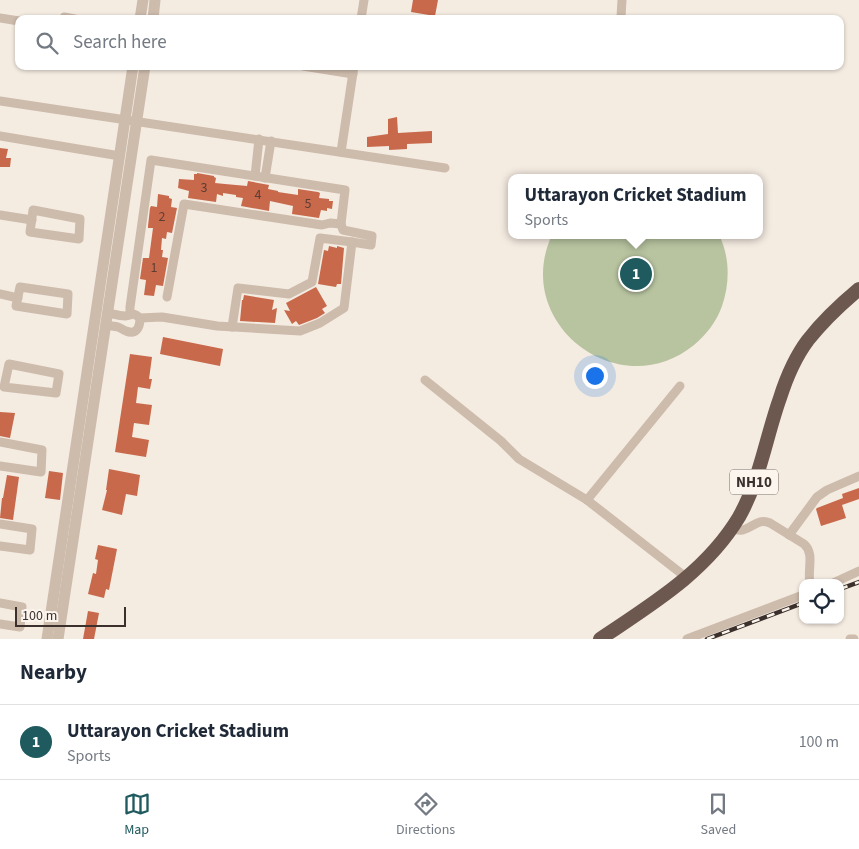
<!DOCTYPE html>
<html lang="en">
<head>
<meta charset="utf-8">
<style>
  :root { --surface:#fff; --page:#f6f6f7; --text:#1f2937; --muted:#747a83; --line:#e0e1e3; --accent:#1f5a5e }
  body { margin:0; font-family:"Source Sans 3",sans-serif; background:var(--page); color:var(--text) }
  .controls { position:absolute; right:15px; bottom:15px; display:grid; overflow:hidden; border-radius:10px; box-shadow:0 1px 4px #0004 }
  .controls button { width:45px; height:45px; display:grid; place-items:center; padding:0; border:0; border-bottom:1px solid var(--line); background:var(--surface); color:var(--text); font:25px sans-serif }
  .scale { position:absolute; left:15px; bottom:12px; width:111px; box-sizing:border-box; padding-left:5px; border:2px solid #3b302b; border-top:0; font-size:14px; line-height:18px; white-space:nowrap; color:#3b302b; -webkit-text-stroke:4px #fbf5ee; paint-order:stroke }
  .you { position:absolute; left:594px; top:375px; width:18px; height:18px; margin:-12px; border:4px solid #fff; border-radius:50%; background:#1a73e8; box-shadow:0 0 0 8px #1a73e833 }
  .badge { display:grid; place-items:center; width:32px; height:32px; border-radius:50%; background:var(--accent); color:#fff; font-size:16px; font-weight:700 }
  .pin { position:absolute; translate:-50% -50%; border:2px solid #fff; box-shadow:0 1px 5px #0006 }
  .popup { position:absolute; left:508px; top:174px; width:255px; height:65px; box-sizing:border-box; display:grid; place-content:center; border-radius:10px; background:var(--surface); filter:drop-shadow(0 1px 4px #0005); font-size:16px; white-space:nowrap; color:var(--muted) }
  .popup b { font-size:19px; color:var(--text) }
  .popup::after { content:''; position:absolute; left:50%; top:100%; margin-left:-10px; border:10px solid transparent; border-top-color:var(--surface) }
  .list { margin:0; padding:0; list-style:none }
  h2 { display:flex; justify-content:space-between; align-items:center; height:65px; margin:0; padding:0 20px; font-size:21px }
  h2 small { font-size:16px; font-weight:400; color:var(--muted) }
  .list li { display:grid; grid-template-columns:32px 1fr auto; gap:15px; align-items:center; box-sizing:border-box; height:75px; padding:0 20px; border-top:1px solid var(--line) }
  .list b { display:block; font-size:19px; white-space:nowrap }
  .list p { margin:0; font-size:16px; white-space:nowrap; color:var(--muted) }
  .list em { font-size:16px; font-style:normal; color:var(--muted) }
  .icon { flex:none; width:28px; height:28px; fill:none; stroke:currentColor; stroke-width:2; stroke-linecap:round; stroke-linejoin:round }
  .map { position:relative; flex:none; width:859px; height:639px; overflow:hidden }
  .search { position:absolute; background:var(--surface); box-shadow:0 1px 4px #0004; left:15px; right:15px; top:15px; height:55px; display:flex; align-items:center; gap:12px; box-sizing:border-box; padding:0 18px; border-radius:10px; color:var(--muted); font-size:19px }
  .sheet { height:140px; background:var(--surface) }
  nav { display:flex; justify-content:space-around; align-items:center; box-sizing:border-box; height:70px; border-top:1px solid var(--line); background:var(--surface); font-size:14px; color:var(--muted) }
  nav a { display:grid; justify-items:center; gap:2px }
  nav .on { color:var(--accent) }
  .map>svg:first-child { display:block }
</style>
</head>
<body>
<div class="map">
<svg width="859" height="639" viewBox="0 0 859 639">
  <rect width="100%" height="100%" fill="#f4ebe1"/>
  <path fill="#b8c4a0" d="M 552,235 L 719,235 C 730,257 730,283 722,306 C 717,321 706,335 694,345 C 619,406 511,323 552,235 Z"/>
  <g fill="#c8694b">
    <path d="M 413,0 L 438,0 L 435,16 L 411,12 Z"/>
    <path d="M 397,117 L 398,133 L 432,131 L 432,143 L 407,144 L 407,149 L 389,150 L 389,146 L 367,147 L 367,137 L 388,134 L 388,119 Z"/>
    <path d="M 0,148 L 8,149 L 6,158 L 11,158 L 10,167 L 0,167 Z"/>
    <path d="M 197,173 L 214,176 L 214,177 L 216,178 L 215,183 L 225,184 L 247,186 L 248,181 L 269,185 L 268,189 L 278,191 L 278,192 L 298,195 L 298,189 L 318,192 L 320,193 L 319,198 L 329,199 L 329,201 L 333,201 L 332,209 L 327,208 L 327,211 L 321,210 L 319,218 L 292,214 L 293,206 L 270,201 L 269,211 L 241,206 L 243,198 L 236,197 L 236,195 L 223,193 L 223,196 L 217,194 L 216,202 L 188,198 L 189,191 L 178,188 L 179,179 L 194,180 L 194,174 L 197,174 Z"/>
    <path d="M 158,194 L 169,196 L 169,198 L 172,199 L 171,207 L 177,208 L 172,233 L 167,232 L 166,239 L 162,238 L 161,250 L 163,250 L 162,257 L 168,258 L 163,286 L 156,285 L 154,296 L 144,295 L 146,280 L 140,279 L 143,258 L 149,258 L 153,228 L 148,228 L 148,226 L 150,208 L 151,206 L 157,207 Z"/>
    <path d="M 329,246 L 337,248 L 337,246 L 344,248 L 341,284 L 337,284 L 336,287 L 318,284 L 324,250 L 328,251 Z"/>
    <path d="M 316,287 L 327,306 L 322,309 L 325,313 L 317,318 L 299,325 L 296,321 L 292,324 L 284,310 L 290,311 L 286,303 Z"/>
    <path d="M 244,295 L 274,300 L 272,310 L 277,308 L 275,323 L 240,321 L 242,300 L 243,300 Z"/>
    <path d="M 163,337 L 223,349 L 220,366 L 160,354 Z"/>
    <path d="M 130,354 L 152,357 L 149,379 L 152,379 L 150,389 L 138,387 L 136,403 L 152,405 L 149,425 L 134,423 L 132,437 L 149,440 L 146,457 L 115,452 Z"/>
    <path d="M 0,412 L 15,413 L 10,438 L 0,436 Z"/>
    <path d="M 109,469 L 140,475 L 137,496 L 126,494 L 122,515 L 102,510 L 107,490 L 106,490 Z"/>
    <path d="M 49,471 L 63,473 L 60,500 L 45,498 Z"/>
    <path d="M 7,475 L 19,477 L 13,520 L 0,518 L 2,498 L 3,498 Z"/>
    <path d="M 859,488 L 859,499 L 842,505 L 846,518 L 821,526 L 816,509 L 817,508 L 843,498 L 842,494 Z"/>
    <path d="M 98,545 L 117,549 L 109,590 L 106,589 L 104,598 L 88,594 L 93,573 L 96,574 L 98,560 L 95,559 Z"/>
    <path d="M 88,611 L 99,613 L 94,639 L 83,639 Z"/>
  </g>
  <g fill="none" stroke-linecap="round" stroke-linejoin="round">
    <g stroke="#cdbbac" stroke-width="9">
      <path d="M 621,17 L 622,0"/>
      <path d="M 0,18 L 19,21"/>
      <path d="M 63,19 L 64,17 L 75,19"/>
      <path d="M 361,19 L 364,0"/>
      <path d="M 303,66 L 353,74"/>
      <path d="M 0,101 L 445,168"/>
      <path d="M 0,136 L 120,156"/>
      <path d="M 341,152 L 354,66"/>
      <path d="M 255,176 L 259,139"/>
      <path d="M 265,178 L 271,141"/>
      <path d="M 33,210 L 80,219 L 79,239 L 30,232 Z"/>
      <path d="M 0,215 L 32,220"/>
      <path d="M 20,287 L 68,294 L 67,314 L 16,306 Z"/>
      <path d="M 0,294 L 18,298"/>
      <path d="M 167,297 L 184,204 L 322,225 L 330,223 L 341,224"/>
      <path d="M 108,313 C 113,314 120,316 125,316 C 133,315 133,312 140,318 L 162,317 L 217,326 L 300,331 L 320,323 L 344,308 L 352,242 L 371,245 L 372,236 L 343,230 L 341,224 L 345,190 L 151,160 L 130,307 L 130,314"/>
      <path d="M 106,325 C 110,326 115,326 118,327 C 121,328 123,330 126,331 C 136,335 140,328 140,318"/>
      <path d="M 232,327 L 238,288 L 289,294 L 312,282 L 320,238 L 352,242"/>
      <path d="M 9,364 L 59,374 L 56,393 L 4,387 Z"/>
      <path d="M 425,380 L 501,441 L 519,459 L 587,500 L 687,578"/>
      <path d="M 0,442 L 42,450 L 41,472 L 0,466"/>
      <path d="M 587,500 L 680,386"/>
      <path d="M 0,524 L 32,529 L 30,550 L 0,546"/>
      <path d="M 731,528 C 735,529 739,531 743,530 C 754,527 758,518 770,523 L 804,544 C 815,554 807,569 810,583"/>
      <path d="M 789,535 L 817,497 L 827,490 L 859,476"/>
      <path d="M 833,583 L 859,571"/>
      <path d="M 0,603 L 22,607 L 20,627 L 0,624"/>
      <path d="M 687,639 L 803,595"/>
      <path d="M 850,639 L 854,639"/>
    </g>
    <g stroke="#cdbbac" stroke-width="11">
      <path d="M 140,19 L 143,0"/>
      <path d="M 153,19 L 155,0"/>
      <path d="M 47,639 L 133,66"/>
      <path d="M 58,639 L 145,66"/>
    </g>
    <path stroke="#6c584f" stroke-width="14" d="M 600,639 C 652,604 706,572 739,517 C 760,480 766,437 780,398 C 786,379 796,356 808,340 C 823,321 841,304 859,289"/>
    <g stroke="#3b302b" stroke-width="4.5">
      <g id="rail">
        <path d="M 840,589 L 859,582"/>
        <path d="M 707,639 L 803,603"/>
      </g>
    </g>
    <use href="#rail" stroke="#fbf5ee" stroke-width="2.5" stroke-dasharray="8" stroke-linecap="butt"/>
  </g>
  <g text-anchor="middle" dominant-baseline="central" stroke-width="4" stroke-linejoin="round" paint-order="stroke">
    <g font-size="14" fill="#5e3e33">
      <text x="204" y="188">3</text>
      <text x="258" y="195">4</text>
      <text x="308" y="204">5</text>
      <text x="162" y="217">2</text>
      <text x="154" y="268">1</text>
    </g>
    <rect fill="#fbf5ee" stroke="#756b66" stroke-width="1" x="730" y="469.5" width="48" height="25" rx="4"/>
    <g font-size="15" font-weight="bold" fill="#3b302b">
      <text x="754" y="482">NH10</text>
    </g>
  </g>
</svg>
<div class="controls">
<button><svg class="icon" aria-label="locate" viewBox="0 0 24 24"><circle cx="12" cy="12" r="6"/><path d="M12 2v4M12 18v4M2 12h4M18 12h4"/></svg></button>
</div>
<div class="scale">100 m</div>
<div class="you"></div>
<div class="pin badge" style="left:636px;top:274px">1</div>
<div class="popup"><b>Uttarayon Cricket Stadium</b>Sports</div>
<div class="search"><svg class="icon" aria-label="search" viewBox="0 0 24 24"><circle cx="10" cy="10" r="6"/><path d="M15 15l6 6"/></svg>Search here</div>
</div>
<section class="sheet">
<h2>Nearby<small></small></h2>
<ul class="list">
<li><span class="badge">1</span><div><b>Uttarayon Cricket Stadium</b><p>Sports</p></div><em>100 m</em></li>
</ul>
</section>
<nav>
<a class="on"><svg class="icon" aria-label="map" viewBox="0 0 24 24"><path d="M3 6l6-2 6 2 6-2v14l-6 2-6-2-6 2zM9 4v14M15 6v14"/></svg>Map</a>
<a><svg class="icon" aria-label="directions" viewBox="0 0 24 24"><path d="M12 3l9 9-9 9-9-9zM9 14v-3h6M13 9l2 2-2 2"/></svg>Directions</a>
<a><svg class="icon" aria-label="saved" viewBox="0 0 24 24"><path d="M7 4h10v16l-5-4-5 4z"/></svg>Saved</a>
</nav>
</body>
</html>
